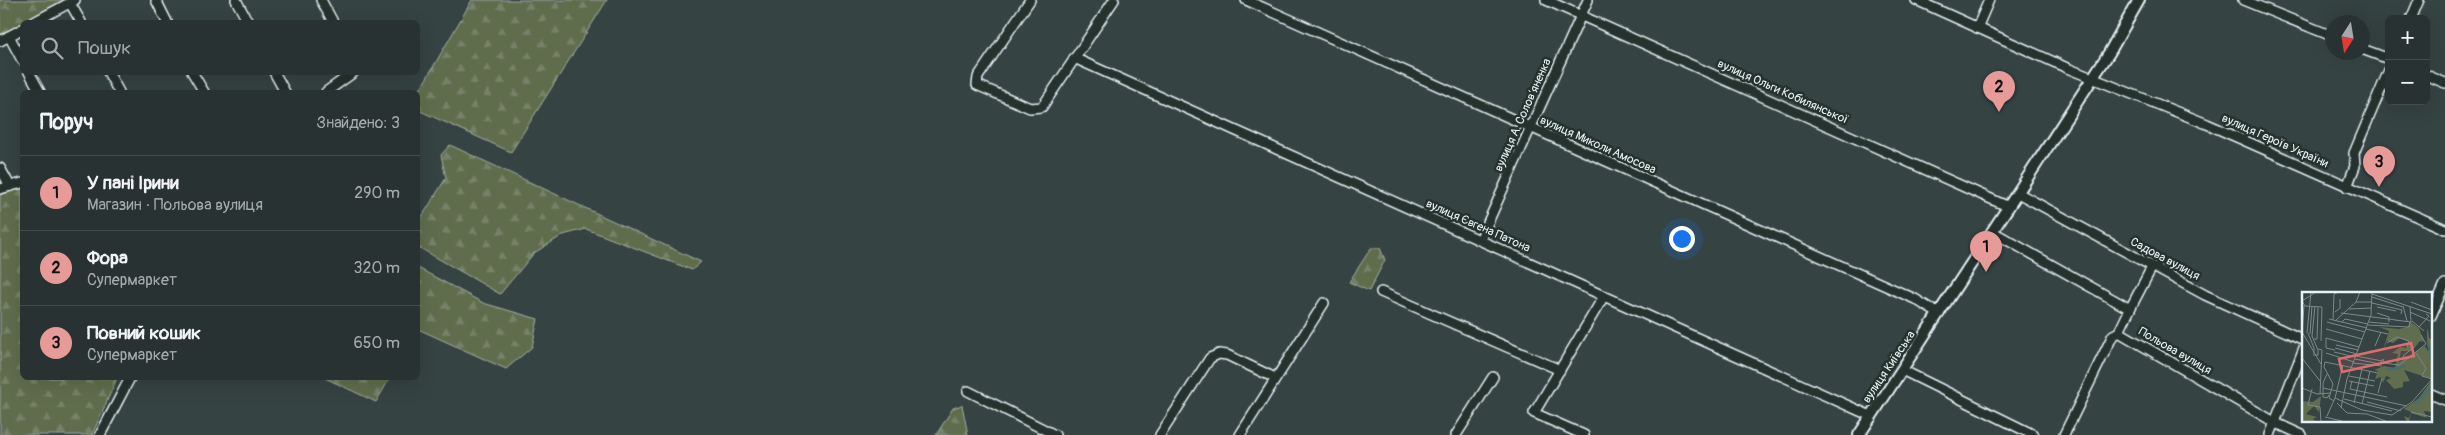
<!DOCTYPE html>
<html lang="uk">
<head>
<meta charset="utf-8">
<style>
  :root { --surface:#283232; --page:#343e3e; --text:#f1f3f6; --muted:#a5aaac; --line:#444d4d; --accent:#e69b98 }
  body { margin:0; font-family:Pangolin,sans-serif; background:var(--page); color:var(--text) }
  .controls { position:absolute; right:15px; top:15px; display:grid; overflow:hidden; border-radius:8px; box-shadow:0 5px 20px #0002 }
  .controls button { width:45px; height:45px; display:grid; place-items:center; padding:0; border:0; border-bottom:1px solid var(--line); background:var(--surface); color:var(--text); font:25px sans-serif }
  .compass { position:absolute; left:2325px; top:15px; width:45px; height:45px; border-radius:50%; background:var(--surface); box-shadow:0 5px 20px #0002; rotate:192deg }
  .you { position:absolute; left:1681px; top:238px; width:18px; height:18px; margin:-12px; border:4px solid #fff; border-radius:50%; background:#1a73e8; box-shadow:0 0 0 8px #1a73e833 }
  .badge { display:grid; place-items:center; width:32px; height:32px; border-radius:50%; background:var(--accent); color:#111; font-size:16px; font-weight:700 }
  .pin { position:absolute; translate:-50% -41px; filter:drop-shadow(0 1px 2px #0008) }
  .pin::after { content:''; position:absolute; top:26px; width:18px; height:15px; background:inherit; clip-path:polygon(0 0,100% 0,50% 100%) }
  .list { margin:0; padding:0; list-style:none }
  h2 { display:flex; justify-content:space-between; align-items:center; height:65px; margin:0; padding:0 20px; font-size:21px }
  h2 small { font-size:16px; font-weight:400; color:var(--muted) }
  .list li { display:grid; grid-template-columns:32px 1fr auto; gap:15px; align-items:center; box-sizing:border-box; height:75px; padding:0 20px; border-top:1px solid var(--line) }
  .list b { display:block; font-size:19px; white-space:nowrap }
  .list p { margin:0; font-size:16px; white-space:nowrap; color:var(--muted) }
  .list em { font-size:16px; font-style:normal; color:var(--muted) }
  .icon { flex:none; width:28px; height:28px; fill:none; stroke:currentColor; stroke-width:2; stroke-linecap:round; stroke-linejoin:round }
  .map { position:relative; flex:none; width:2445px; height:435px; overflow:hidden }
  .search { position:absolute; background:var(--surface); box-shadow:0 5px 20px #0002; left:20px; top:20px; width:400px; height:55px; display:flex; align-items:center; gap:12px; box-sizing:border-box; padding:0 18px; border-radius:8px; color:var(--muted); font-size:19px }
  .panel { position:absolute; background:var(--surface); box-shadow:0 5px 20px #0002; left:20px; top:90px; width:400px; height:290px; border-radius:8px }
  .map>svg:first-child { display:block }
</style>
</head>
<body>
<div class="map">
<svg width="2445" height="435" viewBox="0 0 2445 435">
  <defs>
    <pattern id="forest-firs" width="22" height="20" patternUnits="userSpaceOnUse" patternTransform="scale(1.25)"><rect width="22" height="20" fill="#606d4e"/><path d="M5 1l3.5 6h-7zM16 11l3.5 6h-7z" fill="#778268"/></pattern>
  </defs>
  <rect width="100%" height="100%" fill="#354342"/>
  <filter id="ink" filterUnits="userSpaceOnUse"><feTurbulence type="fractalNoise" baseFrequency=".02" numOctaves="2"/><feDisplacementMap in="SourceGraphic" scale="10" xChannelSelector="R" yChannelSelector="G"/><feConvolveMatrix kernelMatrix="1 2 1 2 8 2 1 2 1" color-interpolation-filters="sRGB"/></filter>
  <g filter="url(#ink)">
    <g fill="url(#forest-firs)" stroke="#a4afa3">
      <path d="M 0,0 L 66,0 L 0,36 Z"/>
      <path d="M 472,0 L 607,0 L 511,152 L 418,110 L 418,93 Z"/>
      <path d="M 450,145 L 701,262 L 692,270 L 586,229 L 563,235 L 534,253 L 500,294 L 418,247 L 418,223 L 446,178 L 441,155 Z"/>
      <path d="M 22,179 L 22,378 L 117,378 L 92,435 L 0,435 L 0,186 Z"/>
      <path d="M 1371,248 L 1380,248 L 1385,260 L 1369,291 L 1349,282 Z"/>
      <path d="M 418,268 L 483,303 L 538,319 L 532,347 L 506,369 L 418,329 Z"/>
      <path d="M 325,378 L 390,378 L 376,402 Z"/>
      <path d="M 962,405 L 968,435 L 936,435 L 953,408 Z"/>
    </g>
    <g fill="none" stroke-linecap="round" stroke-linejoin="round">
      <g stroke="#e8f1f8" stroke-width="12">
        <g id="minor">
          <path d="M 156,0 L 167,22"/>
          <path d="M 236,0 L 248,22"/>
          <path d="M 321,0 L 333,22"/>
          <path d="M 1030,0 L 978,77 L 977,85 L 1030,108 L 1042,107 L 1114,0"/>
          <path d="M 1246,0 L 1915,299 L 1939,314"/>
          <path d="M 1546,0 L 2009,207"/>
          <path d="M 1916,0 L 2067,68 L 2207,124 L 2445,229"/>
          <path d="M 2243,0 L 2332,36"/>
          <path d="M 70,3 L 81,22"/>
          <path d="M 2411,19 L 2419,0"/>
          <path d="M 34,22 L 75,0"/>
          <path d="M 1977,28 L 1989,0"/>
          <path d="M 9,36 L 22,60"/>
          <path d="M 0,41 L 22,29"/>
          <path d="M 2362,49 L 2389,59"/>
          <path d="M 1074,58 L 1871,416"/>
          <path d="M 29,72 L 40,92"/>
          <path d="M 108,72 L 119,92"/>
          <path d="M 192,72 L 204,92"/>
          <path d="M 274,72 L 285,92"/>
          <path d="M 2426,75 L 2445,83"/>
          <path d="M 326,92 L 354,72"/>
          <path d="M 0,168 L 10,186"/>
          <path d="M 2347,187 L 2355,166 L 2354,153 L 2389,70"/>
          <path d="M 0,189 L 22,183"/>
          <path d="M 2018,193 L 2205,295 L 2304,340"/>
          <path d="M 1993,232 L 2130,309 L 2119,332 L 2276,423 L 2302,435"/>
          <path d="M 1480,240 L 1588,0"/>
          <path d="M 1381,292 L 1560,370"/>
          <path d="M 2130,309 L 2152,267"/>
          <path d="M 2431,316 L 2445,284"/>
          <path d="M 1902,370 L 2034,435"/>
          <path d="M 968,391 L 1055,435"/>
          <path d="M 2431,394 L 2445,400"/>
          <path d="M 100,435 L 130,378"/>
          <path d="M 1160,435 L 1210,358 L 1219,354 L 1227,355 L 1275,378"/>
          <path d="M 1240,435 L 1324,303"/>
          <path d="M 1456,435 L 1493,377"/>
          <path d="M 1584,435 L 1534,413 L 1604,296"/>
          <path d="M 2064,435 L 2113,335 L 2119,332"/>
          <path d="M 2270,435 L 2304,348"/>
        </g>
      </g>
      <g stroke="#e8f1f8" stroke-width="14">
        <path id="tertiary" d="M 1859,435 L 2109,53 L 2139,0"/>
      </g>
      <use href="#minor" stroke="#26332d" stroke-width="9"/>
      <use href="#tertiary" stroke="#26332d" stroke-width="10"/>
    </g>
  </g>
  <g text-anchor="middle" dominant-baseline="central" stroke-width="5" stroke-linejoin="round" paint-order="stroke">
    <g font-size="12" fill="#e8f1f8" stroke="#26332d">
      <text transform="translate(1783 92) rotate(24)">вулиця Ольги Кобилянської</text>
      <text transform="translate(1523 115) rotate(-66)">вулиця А. Соловʼяненка</text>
      <text transform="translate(2275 141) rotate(24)">вулиця Героїв України</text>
      <text transform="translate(1598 145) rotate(24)">вулиця Миколи Амосова</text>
      <text transform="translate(1478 226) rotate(24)">вулиця Євгена Патона</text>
      <text transform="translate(2165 259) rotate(28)">Садова вулиця</text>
      <text transform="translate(2175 351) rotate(30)">Польова вулиця</text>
      <text transform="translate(1889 367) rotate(-56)">вулиця Київська</text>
    </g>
  </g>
  <g transform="translate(2302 292)">
    <rect width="130" height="130" fill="#354342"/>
    <path d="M 109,30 L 117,36 L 122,50 L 118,49 L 110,59 L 99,59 L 97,70 L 123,54 L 126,59 L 128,56 L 125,50 L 125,39 L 126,37 L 127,46 L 130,47 L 130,87 L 102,78 L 108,89 L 101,90 L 101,95 L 92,97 L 84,88 L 89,86 L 84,84 L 81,91 L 79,85 L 73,87 L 76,79 L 72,78 L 82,74 L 93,76 L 96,62 L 90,61 L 98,55 L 104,56 L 107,50 L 98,46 L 91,51 L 85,49 L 81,58 L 87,39 L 77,35 L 97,37 L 105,35 ZM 130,88 L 130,120 L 122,119 L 125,126 L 109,121 L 107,130 L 105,130 L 102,124 L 107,126 L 109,120 L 102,117 L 117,106 ZM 19,104 L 17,120 L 12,114 L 4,122 L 15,125 L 11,127 L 14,130 L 0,130 L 0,109 L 11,110 Z" fill="#606d4e"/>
    <path fill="none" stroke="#486d6c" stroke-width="2.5" d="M 126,51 L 130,67M 85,78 L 103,74M 113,112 L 130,95"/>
    <path fill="none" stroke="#7d898b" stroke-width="1" d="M 70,2 L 130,22M 70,5 L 101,15M 0,9 L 3,14 L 20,15 L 19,49M 0,9 L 14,0M 54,10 L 70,10M 109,10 L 130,18M 70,11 L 100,18 L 99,22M 101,14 L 105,29M 75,15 L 94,19M 47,17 L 69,16M 33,20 L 38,16 L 38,7M 108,20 L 128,29M 39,21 L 94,28M 75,21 L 87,25 L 87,30M 27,27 L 65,36M 31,28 L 32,2 L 37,0M 93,28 L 109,30 L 108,14M 33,29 L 54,10 L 58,0M 110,29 L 122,39M 25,30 L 63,40M 40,30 L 43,27 L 66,32M 67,30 L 87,32M 66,33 L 107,35 L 108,30M 117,35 L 127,24 L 124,22M 24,37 L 60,47M 64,37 L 86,42M 0,40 L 19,72M 0,40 L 2,14M 5,41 L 9,0M 6,41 L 12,56 L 12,62M 8,42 L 10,14M 12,47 L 15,47 L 16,15M 85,51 L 95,45 L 107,49 L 105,55M 34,53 L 56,58M 73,54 L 79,40M 33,56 L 55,62M 16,57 L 20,58 L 18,102M 33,58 L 24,56 L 24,46 L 57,55M 32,60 L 53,65M 24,61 L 52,70M 114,61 L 124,76 L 120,84 L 130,87M 11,63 L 16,63 L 16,58 L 10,44 L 13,14M 54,64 L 80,69M 0,66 L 18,89M 53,67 L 78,72 L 81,67 L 82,71 L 97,73M 103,67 L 101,64 L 112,55M 51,71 L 80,74M 96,74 L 124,52 L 119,43M 22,75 L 23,70 L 76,81M 22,75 L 31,92 L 27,106 L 32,109M 25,82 L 21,91 L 21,105 L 25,106 L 27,103M 47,84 L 73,89M 47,89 L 72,94M 50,89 L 48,97 L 85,105M 0,96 L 15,102 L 29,101M 21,96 L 105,114M 10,97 L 6,113 L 18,115 L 19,130M 76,101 L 80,86M 33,106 L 60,118 L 90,123 L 110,110 L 130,87M 42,107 L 90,119M 65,110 L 99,119M 35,111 L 45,121 L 65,122 L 86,130M 52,111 L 60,77M 60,112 L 68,79M 39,116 L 45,87 L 69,23 L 70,0M 109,120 L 130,125M 25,124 L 33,106 L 41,73M 23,125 L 40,129"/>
    <path fill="#dc6e71" fill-opacity="0.15" stroke="#dc6e71" stroke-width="2.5" d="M 109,51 L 112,64 L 40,80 L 37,67 Z"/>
    <rect width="130" height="130" fill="none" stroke="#e8f1f8" stroke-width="2.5"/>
  </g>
</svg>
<div class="controls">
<button>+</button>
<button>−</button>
</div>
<svg class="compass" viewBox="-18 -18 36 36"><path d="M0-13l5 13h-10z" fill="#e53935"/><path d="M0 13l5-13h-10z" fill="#a5aaac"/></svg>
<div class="you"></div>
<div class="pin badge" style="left:1986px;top:272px">1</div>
<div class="pin badge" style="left:1999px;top:112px">2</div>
<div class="pin badge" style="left:2379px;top:187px">3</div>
<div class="search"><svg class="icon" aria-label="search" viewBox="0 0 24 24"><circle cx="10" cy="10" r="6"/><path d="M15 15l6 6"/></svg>Пошук</div>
<section class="panel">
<h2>Поруч<small>Знайдено: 3</small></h2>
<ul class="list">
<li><span class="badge">1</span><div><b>У пані Ірини</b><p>Магазин · Польова вулиця</p></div><em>290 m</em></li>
<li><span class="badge">2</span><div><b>Фора</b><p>Супермаркет</p></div><em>320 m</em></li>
<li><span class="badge">3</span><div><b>Повний кошик</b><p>Супермаркет</p></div><em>650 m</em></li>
</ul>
</section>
</div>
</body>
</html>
